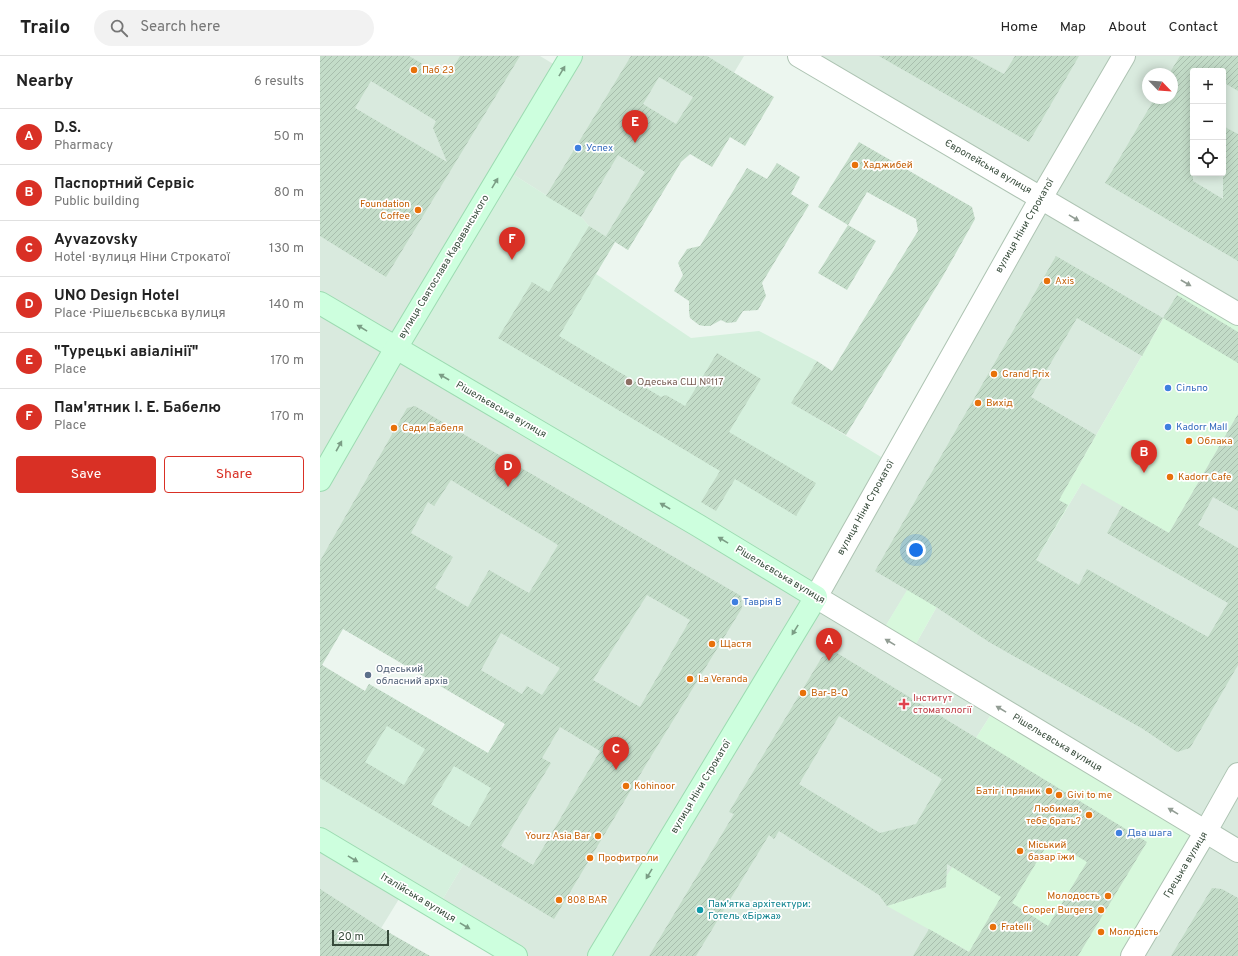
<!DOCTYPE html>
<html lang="en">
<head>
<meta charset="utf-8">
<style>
  :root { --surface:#fff; --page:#f2f2f2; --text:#222; --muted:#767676; --line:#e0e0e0; --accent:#d93025 }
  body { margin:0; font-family:Overpass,sans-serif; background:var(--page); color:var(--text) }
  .controls { position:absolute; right:12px; top:12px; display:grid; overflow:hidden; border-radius:4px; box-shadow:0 2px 10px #0003 }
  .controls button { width:36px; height:36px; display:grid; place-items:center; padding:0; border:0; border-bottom:1px solid var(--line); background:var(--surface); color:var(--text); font:20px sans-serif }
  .compass { position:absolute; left:822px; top:12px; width:36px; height:36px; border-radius:50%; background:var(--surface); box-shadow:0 2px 10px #0003; rotate:115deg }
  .scale { position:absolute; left:12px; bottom:10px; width:57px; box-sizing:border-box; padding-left:4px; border:2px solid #384c3c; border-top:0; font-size:11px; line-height:14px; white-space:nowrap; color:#384c3c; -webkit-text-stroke:3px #fff; paint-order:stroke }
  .you { position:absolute; left:596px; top:494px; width:14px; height:14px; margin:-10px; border:3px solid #fff; border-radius:50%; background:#1a73e8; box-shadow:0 0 0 6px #1a73e833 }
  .badge { display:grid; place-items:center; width:26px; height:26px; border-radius:50%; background:var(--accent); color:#fff; font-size:13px; font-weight:700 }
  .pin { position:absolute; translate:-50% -33px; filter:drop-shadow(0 1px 2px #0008) }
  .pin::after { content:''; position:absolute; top:21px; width:14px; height:12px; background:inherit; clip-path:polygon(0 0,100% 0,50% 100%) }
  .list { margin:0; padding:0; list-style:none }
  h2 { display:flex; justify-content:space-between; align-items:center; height:52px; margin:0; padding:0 16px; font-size:17px }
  h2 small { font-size:13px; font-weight:400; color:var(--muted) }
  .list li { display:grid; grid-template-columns:26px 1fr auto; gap:12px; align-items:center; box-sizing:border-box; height:56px; padding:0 16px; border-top:1px solid var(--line) }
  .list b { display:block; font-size:15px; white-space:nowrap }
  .list p { margin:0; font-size:13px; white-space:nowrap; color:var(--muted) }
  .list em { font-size:13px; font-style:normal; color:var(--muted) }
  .actions { display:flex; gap:8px; padding:12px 16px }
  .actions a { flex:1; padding:9px 0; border:1px solid var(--accent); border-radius:4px; text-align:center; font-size:14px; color:var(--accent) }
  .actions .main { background:var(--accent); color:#fff }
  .icon { flex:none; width:22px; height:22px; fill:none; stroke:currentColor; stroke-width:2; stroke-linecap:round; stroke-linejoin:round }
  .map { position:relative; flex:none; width:918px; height:900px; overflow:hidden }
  header { display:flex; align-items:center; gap:24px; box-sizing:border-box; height:56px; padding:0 20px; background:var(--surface); border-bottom:1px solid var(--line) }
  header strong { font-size:19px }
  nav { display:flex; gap:22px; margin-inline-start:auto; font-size:14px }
  .search { width:280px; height:36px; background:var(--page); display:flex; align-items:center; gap:10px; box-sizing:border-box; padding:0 14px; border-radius:22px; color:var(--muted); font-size:15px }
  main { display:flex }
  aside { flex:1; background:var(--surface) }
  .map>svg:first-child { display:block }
</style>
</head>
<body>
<header>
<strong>Trailo</strong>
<div class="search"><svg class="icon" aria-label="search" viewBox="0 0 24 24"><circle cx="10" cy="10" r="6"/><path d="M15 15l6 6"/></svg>Search here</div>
<nav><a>Home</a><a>Map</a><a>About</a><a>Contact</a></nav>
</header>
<main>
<aside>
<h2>Nearby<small>6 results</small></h2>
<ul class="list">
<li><span class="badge">A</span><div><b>D.S.</b><p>Pharmacy</p></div><em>50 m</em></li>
<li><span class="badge">B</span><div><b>Паспортний Сервіс</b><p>Public building</p></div><em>80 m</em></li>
<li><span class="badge">C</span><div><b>Ayvazovsky</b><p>Hotel · вулиця Ніни Строкатої</p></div><em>130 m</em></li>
<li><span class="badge">D</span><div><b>UNO Design Hotel</b><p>Place · Рішельєвська вулиця</p></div><em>140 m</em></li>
<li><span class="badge">E</span><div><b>&quot;Турецькі авіалінії&quot;</b><p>Place</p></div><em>170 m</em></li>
<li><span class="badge">F</span><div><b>Пам'ятник І. Е. Бабелю</b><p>Place</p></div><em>170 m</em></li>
</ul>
<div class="actions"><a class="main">Save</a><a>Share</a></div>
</aside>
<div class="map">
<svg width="918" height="900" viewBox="0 0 918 900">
  <defs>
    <pattern id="building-hatch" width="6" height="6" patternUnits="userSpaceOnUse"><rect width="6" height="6" fill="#c3dcc8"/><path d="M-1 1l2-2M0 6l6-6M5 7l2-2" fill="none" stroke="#a8bead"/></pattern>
  </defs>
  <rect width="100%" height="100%" fill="#ecf6ef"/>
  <g fill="#d9eade" fill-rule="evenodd">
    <path d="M 44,0 L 220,0 L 240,12 L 76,291 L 0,245 L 0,63 Z"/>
    <path d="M 254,0 L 424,0 L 308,194 L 269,170 L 261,161 L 186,114 Z"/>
    <path d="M 488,0 L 800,0 L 720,136 Z"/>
    <path d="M 811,0 L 918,0 L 918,253 L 728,140 ZM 873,15 L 903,15 L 903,117 L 873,117 ZM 828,18 L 852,18 L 852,42 L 828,42 Z"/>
    <path d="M 721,150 L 861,232 L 752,421 L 587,535 L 562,576 L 499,540 Z"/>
    <path d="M 0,248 L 74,293 L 0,421 Z"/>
    <path d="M 76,293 L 492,542 L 278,900 L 198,900 L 118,851 L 167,769 L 180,677 L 202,638 L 0,521 L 0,427 Z"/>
    <path d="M 918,358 L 918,713 L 886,770 L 593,593 L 646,499 L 716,504 L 762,427 Z"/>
    <path d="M 497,544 L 675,652 L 656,682 L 667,754 L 626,831 L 609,873 L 657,900 L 280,900 Z"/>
    <path d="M 918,722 L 918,790 L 889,773 Z"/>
    <path d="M 888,780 L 918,799 L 918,900 L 816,900 Z"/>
    <path d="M 0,788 L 82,838 L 44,900 L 0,900 Z"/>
  </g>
  <g fill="#d7f8dc">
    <path d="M 861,232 L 918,265 L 918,358 L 849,477 L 762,427 L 716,504 L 646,499 L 593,593 L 562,576 L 630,462 L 752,421 Z"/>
    <path d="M 675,652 L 881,775 L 807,900 L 657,900 L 567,850 L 626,831 L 626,821 L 667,754 L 656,682 Z"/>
  </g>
  <g fill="#d5f0dd">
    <path d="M 186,114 L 261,161 L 269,170 L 295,186 L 276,218 L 371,282 L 439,275 L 497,305 L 472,347 L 571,407 L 494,536 L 77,293 Z"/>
    <path d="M 49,628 L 168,697 L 180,677 L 167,769 L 118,851 L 0,780 L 0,713 Z"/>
  </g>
  <g fill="url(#building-hatch)" fill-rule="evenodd">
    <path d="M 0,0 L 89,0 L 127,22 L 140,0 L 200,0 L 66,221 L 0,180 ZM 51,25 L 116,65 L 113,72 L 127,106 L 35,52 Z"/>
    <path d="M 311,0 L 387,0 L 454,41 L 425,90 L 410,81 L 392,111 L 370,98 L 361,106 L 308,194 L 286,180 L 325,116 L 298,99 L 261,161 L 226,140 ZM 339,21 L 373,41 L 356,68 L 323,48 Z"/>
    <path d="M 559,0 L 650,0 L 684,18 L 695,0 L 759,0 L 709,86 Z"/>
    <path d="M 860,0 L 918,0 L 918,35 L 903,26 L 903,15 L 873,15 L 873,125 L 903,143 L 903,70 L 918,78 L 918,205 L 785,127 L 835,42 L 852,42 L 852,18 L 849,18 Z"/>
    <path d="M 539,86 L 652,151 L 655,163 L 623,220 L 526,379 L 471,347 L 497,305 L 512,315 L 598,175 L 596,163 L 547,136 L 528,169 L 498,151 Z"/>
    <path d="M 457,107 L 480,121 L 471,138 L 489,149 L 442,227 L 446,240 L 438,254 L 423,255 L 416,266 L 407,267 L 401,264 L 390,270 L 384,270 L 379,269 L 370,262 L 369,256 L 369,245 L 354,235 L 363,219 L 358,207 L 367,193 L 380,190 L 427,112 L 447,123 Z"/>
    <path d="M 528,169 L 556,185 L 527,234 L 498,217 Z"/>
    <path d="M 269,170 L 295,186 L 239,280 L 341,341 L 346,339 L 365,350 L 397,297 L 441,323 L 409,376 L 496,427 L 476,460 L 415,423 L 396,455 L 381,446 L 400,415 L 178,282 L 212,226 L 229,236 Z"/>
    <path d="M 736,200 L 843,262 L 822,300 L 757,262 L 711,341 L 776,379 L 739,444 L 748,449 L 716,504 L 759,529 L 767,513 L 888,581 L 908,547 L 787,477 L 802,450 L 849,477 L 918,358 L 918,455 L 893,441 L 878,469 L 918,492 L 918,609 L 870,692 L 857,696 L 823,673 L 669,586 L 616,551 L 555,515 Z"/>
    <path d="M 857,239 L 918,276 L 918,307 L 843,262 Z"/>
    <path d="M 95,350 L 421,540 L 422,552 L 330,702 L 234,863 L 0,722 L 0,505 L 87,352 ZM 131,424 L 238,489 L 209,537 L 169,514 L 148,551 L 115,532 L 133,501 L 91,477 L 108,446 L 114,450 ZM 327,539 L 370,564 L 320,651 L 273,624 ZM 23,573 L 185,668 L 168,697 L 49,628 L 45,635 L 2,609 ZM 181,577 L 240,612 L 222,639 L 207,630 L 202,638 L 161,614 ZM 67,670 L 105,693 L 84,729 L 45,706 ZM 240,671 L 280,695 L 213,809 L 181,790 L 231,707 L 222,702 ZM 134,710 L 171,732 L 149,771 L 111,748 Z"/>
    <path d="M 517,597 L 827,786 L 758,900 L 593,900 L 609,873 L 649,896 L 681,841 L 627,808 L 626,831 L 567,850 L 559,839 L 459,775 L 454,783 L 449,779 L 376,900 L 329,900 L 414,758 L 409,756 L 502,601 ZM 519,660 L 622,723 L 596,768 L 560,777 L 479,728 ZM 730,784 L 767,806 L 728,870 L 689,845 L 692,847 Z"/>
    <path d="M 892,832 L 902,833 L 918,842 L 918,900 L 851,900 Z"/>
    <path d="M 0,833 L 61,872 L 110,900 L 0,900 Z"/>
  </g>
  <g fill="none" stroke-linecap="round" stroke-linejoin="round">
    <g stroke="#adc3b2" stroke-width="24">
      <g id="tertiary">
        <path d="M 479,0 L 918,258"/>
        <path d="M 804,0 L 721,142 L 496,541 L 918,795"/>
        <path d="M 812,900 L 886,775 L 918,718"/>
      </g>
    </g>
    <g stroke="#9cdbb1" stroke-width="24">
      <g id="secondary">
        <path d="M 0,247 L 379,470 L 496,541 L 279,900"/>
        <path d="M 0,424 L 76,292 L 251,0"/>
        <path d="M 0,783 L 196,900"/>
      </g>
    </g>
    <use href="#tertiary" stroke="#fff" stroke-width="22"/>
    <use href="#secondary" stroke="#cdffde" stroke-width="22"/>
  </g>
  <defs><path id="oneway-solid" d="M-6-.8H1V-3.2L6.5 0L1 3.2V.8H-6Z"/></defs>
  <g fill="#7b9d85">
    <use href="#oneway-solid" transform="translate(242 15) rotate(-59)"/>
    <use href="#oneway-solid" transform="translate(175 127) rotate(-59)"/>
    <use href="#oneway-solid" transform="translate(42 272) rotate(-149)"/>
    <use href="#oneway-solid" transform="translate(124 321) rotate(-150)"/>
    <use href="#oneway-solid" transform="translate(19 390) rotate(-61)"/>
    <use href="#oneway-solid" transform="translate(345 450) rotate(-150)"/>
    <use href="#oneway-solid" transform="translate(403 484) rotate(-149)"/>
    <use href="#oneway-solid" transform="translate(475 574) rotate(122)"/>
    <use href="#oneway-solid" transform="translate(33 803) rotate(31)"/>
    <use href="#oneway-solid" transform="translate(329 818) rotate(121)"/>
    <use href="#oneway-solid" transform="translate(145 870) rotate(31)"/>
  </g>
  <g fill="#929d94">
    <use href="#oneway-solid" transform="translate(754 162) rotate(31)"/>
    <use href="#oneway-solid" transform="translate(866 227) rotate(30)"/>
    <use href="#oneway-solid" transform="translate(570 586) rotate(-149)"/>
    <use href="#oneway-solid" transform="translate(681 653) rotate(-149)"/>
    <use href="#oneway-solid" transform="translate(853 755) rotate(-149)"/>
  </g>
  <g fill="#e8710a" stroke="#fff" stroke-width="1.5">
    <circle cx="94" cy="14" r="4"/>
    <circle cx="535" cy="109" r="4"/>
    <circle cx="98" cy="154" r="4"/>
    <circle cx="727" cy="225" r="4"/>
    <circle cx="674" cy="318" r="4"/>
    <circle cx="658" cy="347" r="4"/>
    <circle cx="74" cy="372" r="4"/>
    <circle cx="869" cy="385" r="4"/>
    <circle cx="850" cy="421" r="4"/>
    <circle cx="392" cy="588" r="4"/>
    <circle cx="370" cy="623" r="4"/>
    <circle cx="483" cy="637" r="4"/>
    <circle cx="306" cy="730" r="4"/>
    <circle cx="729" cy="735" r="4"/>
    <circle cx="739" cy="739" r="4"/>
    <circle cx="769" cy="759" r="4"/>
    <circle cx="278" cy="780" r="4"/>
    <circle cx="700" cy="795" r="4"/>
    <circle cx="270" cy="802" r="4"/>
    <circle cx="788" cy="840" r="4"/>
    <circle cx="239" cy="844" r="4"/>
    <circle cx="781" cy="854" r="4"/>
    <circle cx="673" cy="871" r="4"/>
    <circle cx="781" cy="876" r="4"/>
  </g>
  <g fill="#3f7fe0" stroke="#fff" stroke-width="1.5">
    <circle cx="258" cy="92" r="4"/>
    <circle cx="848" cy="332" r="4"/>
    <circle cx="848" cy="371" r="4"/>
    <circle cx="415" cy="546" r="4"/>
    <circle cx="799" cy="777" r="4"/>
  </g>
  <circle fill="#8d6e63" stroke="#fff" stroke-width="1.5" cx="309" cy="326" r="4"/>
  <circle fill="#5c6f8a" stroke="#fff" stroke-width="1.5" cx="48" cy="619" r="4"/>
  <path fill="#e0444e" stroke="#fff" stroke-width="1.5" d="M582 642h4v4h4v4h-4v4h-4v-4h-4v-4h4z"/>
  <circle fill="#0f9aa8" stroke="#fff" stroke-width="1.5" cx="380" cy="854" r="4"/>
  <g text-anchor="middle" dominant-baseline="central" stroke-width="3.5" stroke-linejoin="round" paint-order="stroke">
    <g font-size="10" fill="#c56008" stroke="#fff" text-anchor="start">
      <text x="102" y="14">Паб 23</text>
      <text x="543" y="109">Хаджибей</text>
      <text x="90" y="148" text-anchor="end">Foundation<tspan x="90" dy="12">Coffee</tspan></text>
      <text x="735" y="225">Axis</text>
      <text x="682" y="318">Grand Prix</text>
      <text x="666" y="347">Вихід</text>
      <text x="82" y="372">Сади Бабеля</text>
      <text x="877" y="385">Облака</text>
      <text x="858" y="421">Kadorr Cafe</text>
      <text x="400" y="588">Щастя</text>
      <text x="378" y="623">La Veranda</text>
      <text x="491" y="637">Bar-B-Q</text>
      <text x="314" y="730">Kohinoor</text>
      <text x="721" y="735" text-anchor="end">Батіг і пряник</text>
      <text x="747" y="739">Givi to me</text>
      <text x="761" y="753" text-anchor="end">Любимая,<tspan x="761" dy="12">тебе брать?</tspan></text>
      <text x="270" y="780" text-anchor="end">Yourz Asia Bar</text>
      <text x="708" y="789">Міський<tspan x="708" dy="12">базар їжи</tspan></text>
      <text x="278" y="802">Профитроли</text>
      <text x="780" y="840" text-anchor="end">Молодость</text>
      <text x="247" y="844">808 BAR</text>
      <text x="773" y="854" text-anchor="end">Cooper Burgers</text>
      <text x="681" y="871">Fratelli</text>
      <text x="789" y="876">Молодість</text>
    </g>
    <g font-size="10" fill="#366cbe" stroke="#fff" text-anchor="start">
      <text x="266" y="92">Успех</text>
      <text x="856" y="332">Сільпо</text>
      <text x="856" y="371">Kadorr Mall</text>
      <text x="423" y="546">Таврія В</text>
      <text x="807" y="777">Два шага</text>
    </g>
    <g font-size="10" fill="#384c3c" stroke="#fff">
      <text transform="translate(668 111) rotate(30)">Європейська вулиця</text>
      <text transform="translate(705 170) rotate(-60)">вулиця Ніни Строкатої</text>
      <text transform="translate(124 211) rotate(-59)">вулиця Святослава Караванського</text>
      <text transform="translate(181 354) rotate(30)">Рішельєвська вулиця</text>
      <text transform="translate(546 452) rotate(-61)">вулиця Ніни Строкатої</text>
      <text transform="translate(460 519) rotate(31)">Рішельєвська вулиця</text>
      <text transform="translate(737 687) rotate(31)">Рішельєвська вулиця</text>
      <text transform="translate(381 731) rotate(-59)">вулиця Ніни Строкатої</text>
      <text transform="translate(866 809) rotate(-59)">Грецька вулиця</text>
      <text transform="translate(98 842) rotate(31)">Італійська вулиця</text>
    </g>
    <g font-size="10" fill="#785e54" stroke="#fff" text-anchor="start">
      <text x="317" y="326">Одеська СШ №117</text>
    </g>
    <g font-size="10" fill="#4e5e75" stroke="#fff" text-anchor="start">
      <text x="56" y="613">Одеський<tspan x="56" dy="12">обласний архів</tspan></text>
    </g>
    <g font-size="10" fill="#be3a42" stroke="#fff" text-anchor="start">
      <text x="593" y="642">Інститут<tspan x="593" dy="12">стоматології</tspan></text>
    </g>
    <g font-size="10" fill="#0d838f" stroke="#fff" text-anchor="start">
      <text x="388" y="848">Пам'ятка архітектури:<tspan x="388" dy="12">Готель «Біржа»</tspan></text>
    </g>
  </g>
</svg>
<div class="controls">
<button>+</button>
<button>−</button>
<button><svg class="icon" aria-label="locate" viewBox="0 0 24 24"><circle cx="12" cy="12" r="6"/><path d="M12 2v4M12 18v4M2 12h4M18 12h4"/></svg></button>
</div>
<svg class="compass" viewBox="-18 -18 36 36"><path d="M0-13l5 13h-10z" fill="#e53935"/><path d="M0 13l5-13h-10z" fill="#767676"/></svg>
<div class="scale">20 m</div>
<div class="you"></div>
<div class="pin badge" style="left:509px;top:605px">A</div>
<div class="pin badge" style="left:824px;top:417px">B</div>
<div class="pin badge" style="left:296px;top:714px">C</div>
<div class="pin badge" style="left:188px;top:431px">D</div>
<div class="pin badge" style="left:315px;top:87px">E</div>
<div class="pin badge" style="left:192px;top:204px">F</div>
</div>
</main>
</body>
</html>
